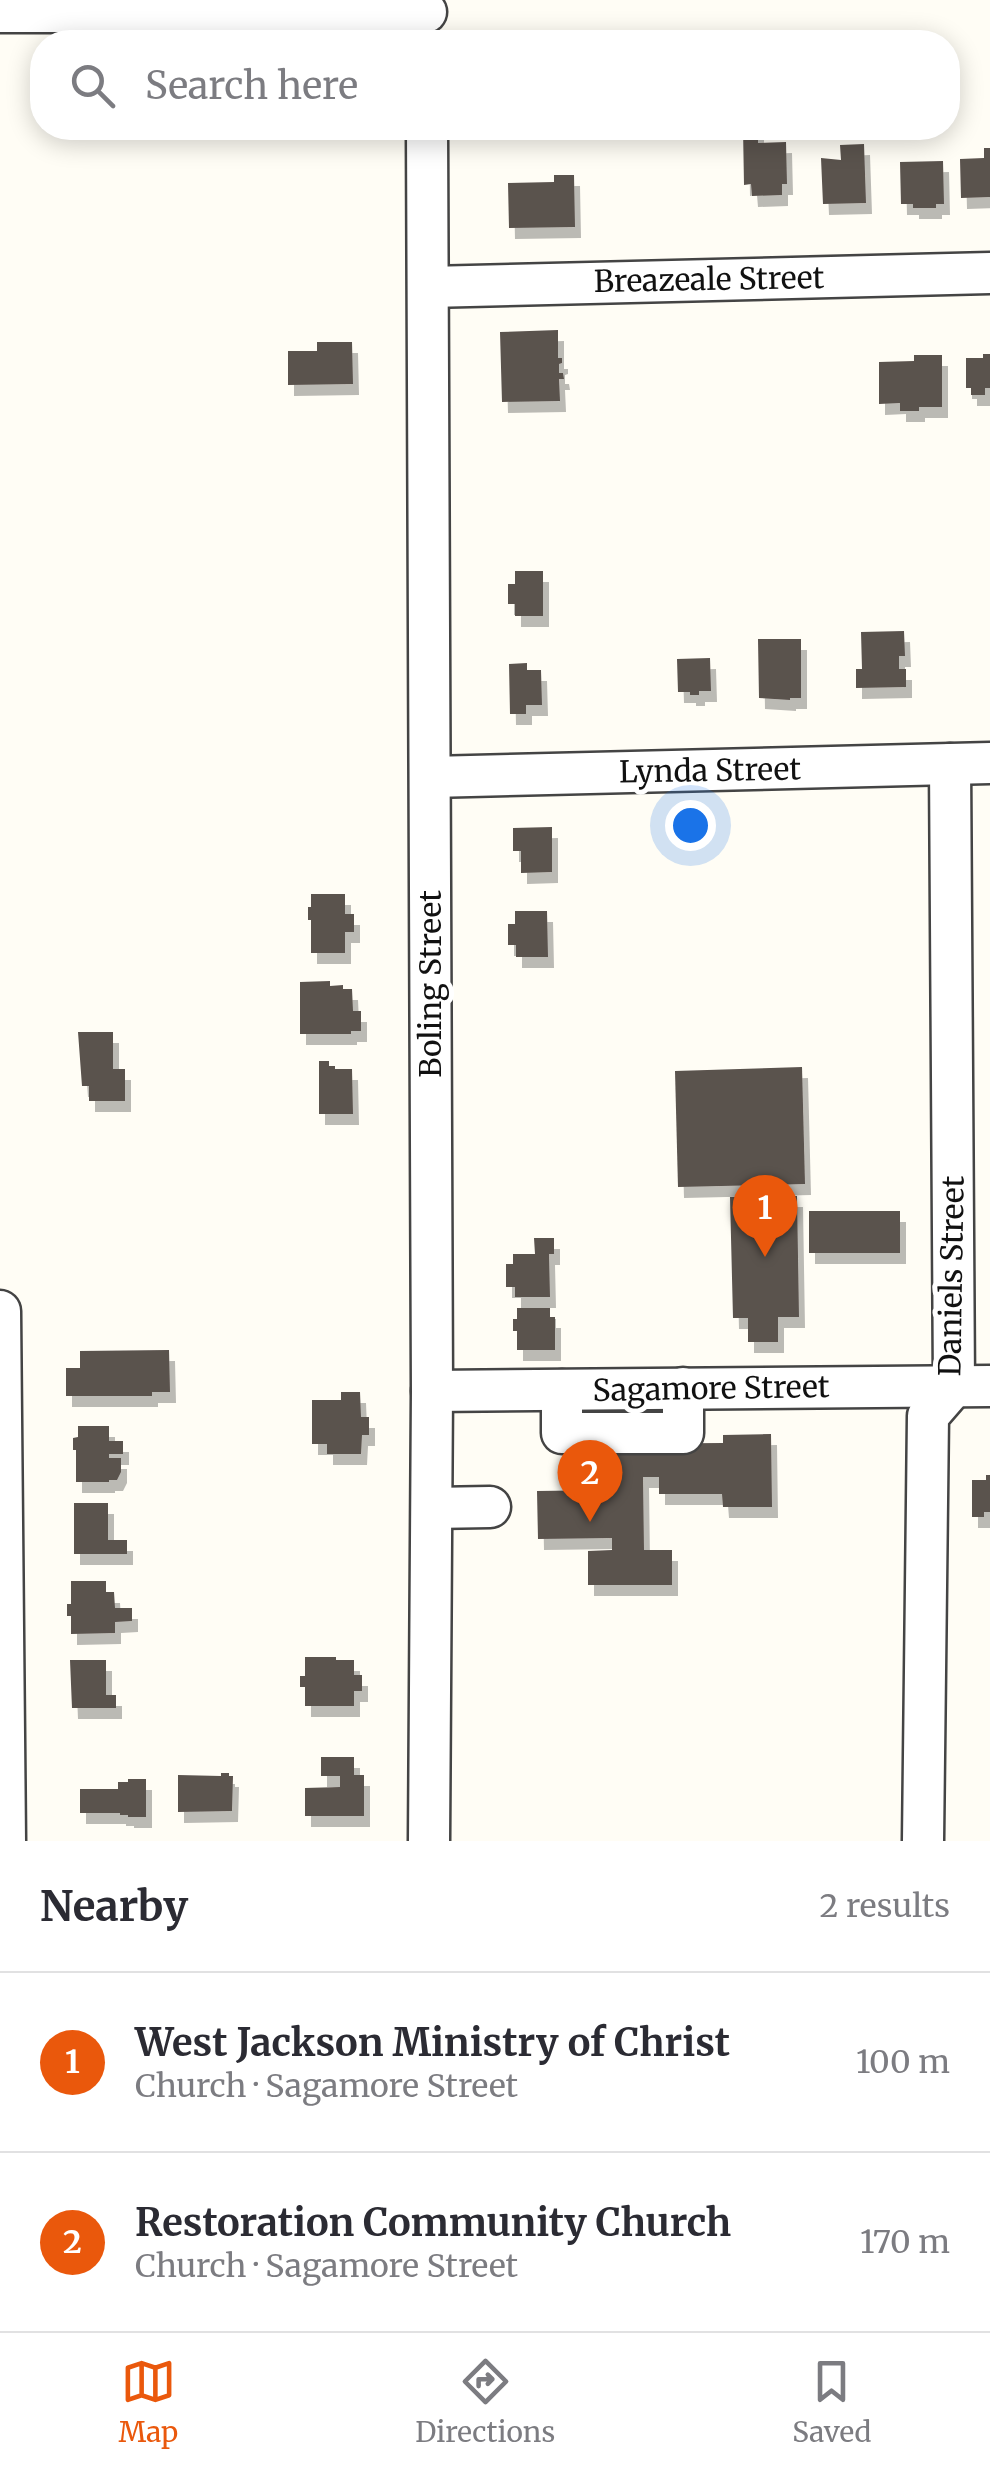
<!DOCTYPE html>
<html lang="en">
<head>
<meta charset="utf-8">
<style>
  :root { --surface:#fff; --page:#f2f2f3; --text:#2b2b33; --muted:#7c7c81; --line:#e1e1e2; --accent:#ea580c }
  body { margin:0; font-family:Merriweather,serif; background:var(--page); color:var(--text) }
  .you { position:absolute; left:690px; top:825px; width:35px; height:35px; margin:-25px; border:8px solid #fff; border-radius:50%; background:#1a73e8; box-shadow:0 0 0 15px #1a73e833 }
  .badge { display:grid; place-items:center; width:65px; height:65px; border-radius:50%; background:var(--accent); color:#fff; font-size:32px; font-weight:700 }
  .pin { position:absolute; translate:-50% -82px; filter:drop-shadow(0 2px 5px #0008) }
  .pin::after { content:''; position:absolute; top:52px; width:35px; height:30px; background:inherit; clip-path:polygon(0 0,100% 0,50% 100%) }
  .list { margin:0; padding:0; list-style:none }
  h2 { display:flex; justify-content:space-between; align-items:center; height:130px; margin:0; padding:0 40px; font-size:42px }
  h2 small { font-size:32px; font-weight:400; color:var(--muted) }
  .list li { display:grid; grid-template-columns:65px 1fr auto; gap:30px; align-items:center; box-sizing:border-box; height:180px; padding:0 40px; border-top:2px solid var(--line) }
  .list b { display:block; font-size:38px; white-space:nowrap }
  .list p { margin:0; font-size:32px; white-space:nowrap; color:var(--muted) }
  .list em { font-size:32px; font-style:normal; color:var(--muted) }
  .icon { flex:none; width:55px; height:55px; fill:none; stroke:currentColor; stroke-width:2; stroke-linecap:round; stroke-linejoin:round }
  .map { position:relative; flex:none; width:990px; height:1841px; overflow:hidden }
  .search { position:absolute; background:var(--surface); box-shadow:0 5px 25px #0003; left:30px; right:30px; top:30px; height:110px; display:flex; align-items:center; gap:25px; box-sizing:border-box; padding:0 35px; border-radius:40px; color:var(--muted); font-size:38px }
  .sheet { height:490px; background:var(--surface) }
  nav { display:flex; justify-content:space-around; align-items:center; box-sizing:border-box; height:140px; border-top:2px solid var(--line); background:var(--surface); font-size:28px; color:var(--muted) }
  nav a { display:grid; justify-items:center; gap:5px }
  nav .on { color:var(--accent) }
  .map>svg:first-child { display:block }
</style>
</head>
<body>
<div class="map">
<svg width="990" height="1841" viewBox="0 0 990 1841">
  <defs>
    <filter id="shadow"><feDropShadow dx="6" dy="11" stdDeviation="0" flood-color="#0004"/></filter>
  </defs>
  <rect width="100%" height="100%" fill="#fffdf5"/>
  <g fill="#5a524d" filter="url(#shadow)">
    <path d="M 743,128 L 758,128 L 758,143 L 786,142 L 787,184 L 782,184 L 782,195 L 752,196 L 751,184 L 744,185 Z"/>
    <path d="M 864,144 L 866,203 L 823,204 L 821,158 L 841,160 L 840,145 Z"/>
    <path d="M 984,148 L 990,148 L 990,197 L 961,198 L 960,159 L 984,158 Z"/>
    <path d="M 943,161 L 944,204 L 936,204 L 936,208 L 913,208 L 913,204 L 901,204 L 900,162 Z"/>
    <path d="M 554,175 L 574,175 L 575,227 L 509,228 L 508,183 L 554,182 Z"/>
    <path d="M 558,330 L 558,358 L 562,358 L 562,363 L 559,364 L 559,373 L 563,373 L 564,379 L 559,379 L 560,401 L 502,402 L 500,332 Z"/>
    <path d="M 317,342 L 352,342 L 353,384 L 288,385 L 288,351 L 317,351 Z"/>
    <path d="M 983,354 L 990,354 L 990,388 L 985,388 L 985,395 L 971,395 L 971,388 L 966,388 L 966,358 L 983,358 Z"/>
    <path d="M 914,355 L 942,355 L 942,407 L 919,407 L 919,411 L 900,411 L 900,403 L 879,404 L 879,362 L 914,361 Z"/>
    <path d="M 515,571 L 543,571 L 543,616 L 515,616 L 515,604 L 508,604 L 508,584 L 515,584 Z"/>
    <path d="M 904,631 L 905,656 L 899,656 L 899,669 L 906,669 L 906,687 L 856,688 L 856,669 L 862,669 L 861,632 Z"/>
    <path d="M 758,639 L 801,639 L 801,698 L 790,698 L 790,700 L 759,698 Z"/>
    <path d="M 710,658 L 711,691 L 699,691 L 699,695 L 690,695 L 690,692 L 678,692 L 677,659 Z"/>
    <path d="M 527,663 L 527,670 L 541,670 L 542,705 L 526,705 L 526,714 L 510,714 L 509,664 Z"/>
    <path d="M 552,827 L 552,872 L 521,873 L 521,851 L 513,851 L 513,828 Z"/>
    <path d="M 311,894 L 345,894 L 345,914 L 354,914 L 354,932 L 345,932 L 345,953 L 311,953 L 311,920 L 308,920 L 308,907 L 311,907 Z"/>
    <path d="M 515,911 L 547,911 L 548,957 L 516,957 L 516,945 L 508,945 L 508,924 L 515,924 Z"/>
    <path d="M 330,981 L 330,986 L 343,985 L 343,989 L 352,989 L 353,1011 L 361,1011 L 361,1031 L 351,1031 L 351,1034 L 300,1034 L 300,982 Z"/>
    <path d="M 78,1032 L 113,1032 L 113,1069 L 125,1069 L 125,1101 L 89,1101 L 89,1086 L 82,1086 Z"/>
    <path d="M 319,1061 L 329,1061 L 329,1066 L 335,1066 L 335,1069 L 352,1069 L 353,1114 L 319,1114 Z"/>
    <path d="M 802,1067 L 805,1184 L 678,1187 L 675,1071 Z"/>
    <path d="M 797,1196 L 799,1317 L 778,1317 L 778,1342 L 748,1342 L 748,1318 L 733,1318 L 730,1197 Z"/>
    <rect x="809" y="1211" width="91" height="42"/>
    <path d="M 534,1238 L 554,1238 L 554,1254 L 549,1254 L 550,1297 L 515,1297 L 515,1287 L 506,1287 L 506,1264 L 513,1264 L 513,1254 L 535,1254 Z"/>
    <path d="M 517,1308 L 550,1308 L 550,1317 L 555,1317 L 555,1350 L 517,1350 L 517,1331 L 513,1331 L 513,1319 L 517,1319 Z"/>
    <path d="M 169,1350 L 170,1392 L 152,1392 L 152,1396 L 66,1396 L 66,1368 L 80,1368 L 80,1351 Z"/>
    <path d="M 341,1392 L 360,1392 L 361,1417 L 369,1417 L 369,1435 L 362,1435 L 361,1454 L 327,1454 L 327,1444 L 312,1444 L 312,1400 L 341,1400 Z"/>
    <path d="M 78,1426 L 109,1426 L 109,1441 L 123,1441 L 123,1454 L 109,1454 L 109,1458 L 121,1458 L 121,1472 L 117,1480 L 109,1480 L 109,1482 L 76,1482 L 76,1450 L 73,1450 L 73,1438 L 78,1437 Z"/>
    <path d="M 771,1434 L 772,1507 L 723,1507 L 722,1494 L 659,1494 L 659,1477 L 643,1477 L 644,1550 L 672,1550 L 672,1585 L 588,1585 L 588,1551 L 612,1550 L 612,1538 L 538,1539 L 537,1491 L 610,1490 L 610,1477 L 588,1477 L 588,1444 L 723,1443 L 723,1435 Z"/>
    <path d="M 986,1475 L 990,1475 L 990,1512 L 984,1512 L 984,1517 L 972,1517 L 972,1480 L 986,1480 Z"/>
    <path d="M 74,1503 L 108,1503 L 108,1540 L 127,1540 L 127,1554 L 74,1554 Z"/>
    <path d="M 71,1581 L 106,1581 L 106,1592 L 114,1592 L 115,1608 L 132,1608 L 132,1621 L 115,1622 L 115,1633 L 71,1634 L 71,1616 L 67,1616 L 67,1604 L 71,1604 Z"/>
    <path d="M 305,1657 L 336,1657 L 336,1660 L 354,1660 L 354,1675 L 362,1675 L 362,1691 L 354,1691 L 354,1706 L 305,1706 L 305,1687 L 300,1687 L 300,1676 L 305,1676 Z"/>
    <path d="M 70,1660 L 106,1660 L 106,1695 L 116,1695 L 116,1708 L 72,1708 Z"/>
    <path d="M 321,1757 L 354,1757 L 354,1775 L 364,1775 L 364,1816 L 305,1816 L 305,1788 L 340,1787 L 340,1776 L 321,1776 Z"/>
    <path d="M 221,1773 L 229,1773 L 229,1776 L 233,1776 L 232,1811 L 178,1812 L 178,1775 L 221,1776 Z"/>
    <path d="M 128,1779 L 146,1779 L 146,1817 L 128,1817 L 128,1815 L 120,1815 L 120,1813 L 80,1813 L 80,1789 L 118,1789 L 118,1782 L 128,1782 Z"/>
  </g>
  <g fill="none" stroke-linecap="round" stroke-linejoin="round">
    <g stroke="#444" stroke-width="45">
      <g id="minor">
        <path d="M 0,12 L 426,12"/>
        <path d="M 427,128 L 432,1391 L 429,1841"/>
        <path d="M 429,287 L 990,273"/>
        <path d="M 431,777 L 990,763"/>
        <path d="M 0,1311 L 5,1841"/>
        <path d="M 562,1390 L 562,1433 L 683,1433 L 683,1388"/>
        <path d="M 432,1391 L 990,1386"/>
        <path d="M 432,1508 L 490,1507"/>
        <path d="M 923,1841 L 928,1416 L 954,1386 L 950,764"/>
      </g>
    </g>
    <use href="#minor" stroke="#fff" stroke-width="40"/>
  </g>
  <g text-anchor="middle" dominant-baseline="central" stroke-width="10" stroke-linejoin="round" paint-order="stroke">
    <g font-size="30" fill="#111" stroke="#fff">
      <text transform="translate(709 279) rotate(-1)">Breazeale Street</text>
      <text transform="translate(710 770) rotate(-1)">Lynda Street</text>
      <text transform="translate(430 984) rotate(-90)">Boling Street</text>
      <text transform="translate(951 1276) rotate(-89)">Daniels Street</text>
      <text transform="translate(711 1388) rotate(-1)">Sagamore Street</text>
    </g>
  </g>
</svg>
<div class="you"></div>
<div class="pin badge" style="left:765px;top:1257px">1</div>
<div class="pin badge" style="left:590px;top:1522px">2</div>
<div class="search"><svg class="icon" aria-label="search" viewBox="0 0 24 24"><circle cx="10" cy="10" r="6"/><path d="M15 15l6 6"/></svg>Search here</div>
</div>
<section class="sheet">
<h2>Nearby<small>2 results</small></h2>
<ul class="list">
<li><span class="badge">1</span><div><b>West Jackson Ministry of Christ</b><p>Church · Sagamore Street</p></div><em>100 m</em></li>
<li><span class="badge">2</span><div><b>Restoration Community Church</b><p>Church · Sagamore Street</p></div><em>170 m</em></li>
</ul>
</section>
<nav>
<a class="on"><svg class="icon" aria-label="map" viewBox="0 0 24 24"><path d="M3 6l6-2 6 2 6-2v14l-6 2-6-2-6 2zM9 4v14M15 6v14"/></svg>Map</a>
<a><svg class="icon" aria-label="directions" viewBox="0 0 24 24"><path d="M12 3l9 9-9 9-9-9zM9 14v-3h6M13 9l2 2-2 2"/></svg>Directions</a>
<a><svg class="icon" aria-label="saved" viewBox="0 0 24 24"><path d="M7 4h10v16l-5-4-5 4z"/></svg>Saved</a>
</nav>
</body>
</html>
